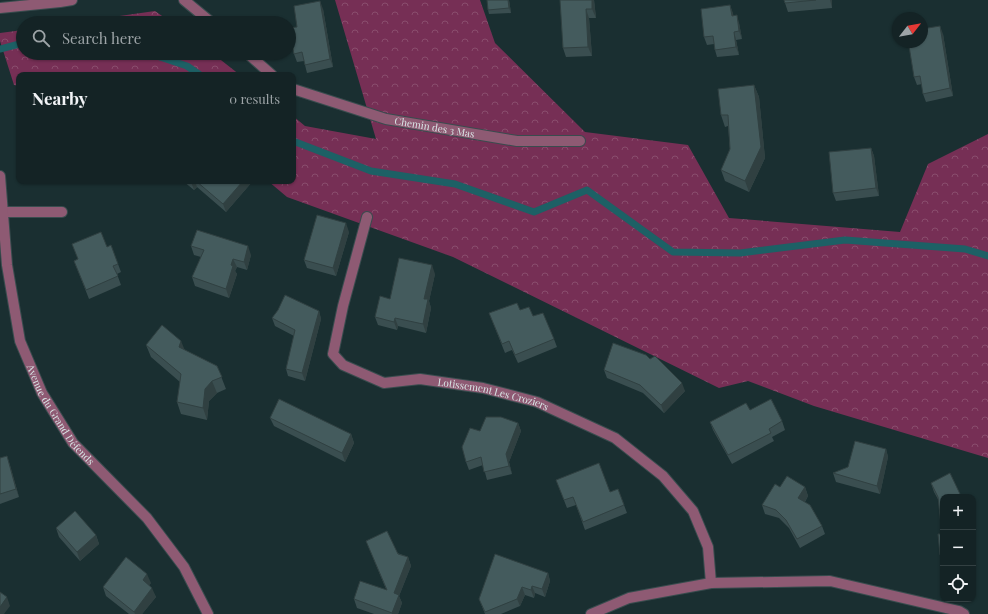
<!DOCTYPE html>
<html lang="en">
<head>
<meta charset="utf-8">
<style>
  :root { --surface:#142325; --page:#1d2b2d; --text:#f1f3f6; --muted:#9da4a7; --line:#334042 }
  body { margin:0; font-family:"Playfair Display",serif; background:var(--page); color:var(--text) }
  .controls { position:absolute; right:12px; bottom:12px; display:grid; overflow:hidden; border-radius:8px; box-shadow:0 1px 3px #0004 }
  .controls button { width:36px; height:36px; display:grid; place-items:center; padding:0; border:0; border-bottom:1px solid var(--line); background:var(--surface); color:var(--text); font:20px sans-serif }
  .compass { position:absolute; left:892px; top:12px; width:36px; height:36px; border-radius:50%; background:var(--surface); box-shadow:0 1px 3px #0004; rotate:59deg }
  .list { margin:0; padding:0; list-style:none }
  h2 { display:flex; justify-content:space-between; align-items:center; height:52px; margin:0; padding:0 16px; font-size:17px }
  h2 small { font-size:13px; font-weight:400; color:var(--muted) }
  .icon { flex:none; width:22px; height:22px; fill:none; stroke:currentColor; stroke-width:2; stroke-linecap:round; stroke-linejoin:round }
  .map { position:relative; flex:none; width:988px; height:614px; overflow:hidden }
  .search { position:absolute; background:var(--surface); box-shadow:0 1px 3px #0004; left:16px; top:16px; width:280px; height:44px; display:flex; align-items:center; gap:10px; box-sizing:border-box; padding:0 14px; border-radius:22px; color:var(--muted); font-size:15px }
  .panel { position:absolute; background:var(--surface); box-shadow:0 1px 3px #0004; left:16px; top:72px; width:280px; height:112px; border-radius:8px }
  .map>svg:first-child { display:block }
</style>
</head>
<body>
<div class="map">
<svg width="988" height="614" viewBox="0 0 988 614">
  <defs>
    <pattern id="forest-crowns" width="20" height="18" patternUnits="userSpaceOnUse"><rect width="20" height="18" fill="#762f55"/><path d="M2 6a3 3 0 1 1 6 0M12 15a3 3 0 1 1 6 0" fill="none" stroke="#894d6d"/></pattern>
  </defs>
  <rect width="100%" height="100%" fill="#1a2f31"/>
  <g fill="url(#forest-crowns)">
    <path d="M 335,0 L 480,0 L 495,43 L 585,132 L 688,145 L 729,218 L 900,232 L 928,164 L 988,134 L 988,458 L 814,406 L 748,381 L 719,388 L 453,257 L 287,197 L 268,181 L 293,181 L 293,116 L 305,126 L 376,139 Z"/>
    <path d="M 155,11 L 172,23 L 70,23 Z"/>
    <path d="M 23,30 L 23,53 L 212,53 L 240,75 L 19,75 L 19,86 L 14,85 L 0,41 L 0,33 Z"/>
  </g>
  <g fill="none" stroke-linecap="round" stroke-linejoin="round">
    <g stroke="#1d6065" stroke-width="7">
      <path d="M 0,49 L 23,43"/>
      <path d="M 148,53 L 187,66 L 200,75"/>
      <path d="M 293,141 L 371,171 L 455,184 L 534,212 L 587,190 L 673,252 L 740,253 L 845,240 L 965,249 L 988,256"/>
    </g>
    <g stroke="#394c4e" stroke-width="12">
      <g id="service">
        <path d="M 184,0 L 212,23"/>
        <path d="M 0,8 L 60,2 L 72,0"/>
        <path d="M 247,53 L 272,75"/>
        <path id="s1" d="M 293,89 L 386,119 L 517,141 L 580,141"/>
        <path d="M 3,212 L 62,212"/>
      </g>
    </g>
    <g stroke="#394c4e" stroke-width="12">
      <g id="minor">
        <path id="s2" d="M 367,217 L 343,306 L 333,354 L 343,365 L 384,383 L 420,379 L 483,388 L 537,402 L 615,438 L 663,476 L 693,511 L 708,547 L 711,583"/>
        <path d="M 591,614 L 629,598 L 711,583 L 830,581 L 959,611 L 964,614"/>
      </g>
    </g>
    <g stroke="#394c4e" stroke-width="12">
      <g id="tertiary">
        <path id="s3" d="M 0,176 L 7,265 L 20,341 L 42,393 L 73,443 L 147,518 L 184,567 L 208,614"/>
      </g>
    </g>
    <use href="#service" stroke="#8e5a73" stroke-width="10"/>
    <use href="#minor" stroke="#8e5a73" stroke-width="10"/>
    <use href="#tertiary" stroke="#8e5a73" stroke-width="10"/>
  </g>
  <g fill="#3a4e50">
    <path d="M 509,0 L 511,13 L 489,14 L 488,10 Z"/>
    <path d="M 560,0 L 594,0 L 596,18 L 589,18 L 592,56 L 566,57 L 563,48 Z"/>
    <path d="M 784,0 L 832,0 L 832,8 L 788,12 Z"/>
    <path d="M 730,5 L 733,15 L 739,23 L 742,39 L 736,40 L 739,55 L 717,57 L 715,50 L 714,44 L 707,45 L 704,37 Z"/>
    <path d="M 323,9 L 333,67 L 307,73 L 304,61 L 297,62 L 294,54 L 297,27 Z"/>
    <path d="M 943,34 L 953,96 L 926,102 L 923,94 L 922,84 L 917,85 L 914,77 L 915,45 Z"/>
    <path d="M 754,85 L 759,97 L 765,158 L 749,192 L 725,181 L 721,170 L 730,149 L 728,126 L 725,127 L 721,115 Z"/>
    <path d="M 871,148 L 874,156 L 879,196 L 836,201 L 833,193 Z"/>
    <path d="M 183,181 L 251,181 L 252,182 L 226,212 L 197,187 L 194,190 Z"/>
    <path d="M 349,232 L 336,276 L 307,268 L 304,260 Z"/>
    <path d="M 72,244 L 107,247 L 118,264 L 121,272 L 117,274 L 121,285 L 89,299 L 74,261 L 78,259 Z"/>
    <path d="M 191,246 L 251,255 L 247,270 L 237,267 L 235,271 L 237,274 L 229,298 L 195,286 L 192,277 L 201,257 L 194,255 Z"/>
    <path d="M 435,274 L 429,301 L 431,308 L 426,333 L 398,326 L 397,330 L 378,325 L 375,317 L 390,299 Z"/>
    <path d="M 520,310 L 533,316 L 554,339 L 557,347 L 518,363 L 512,350 L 505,353 L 489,313 Z"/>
    <path d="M 319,311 L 321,319 L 305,381 L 288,376 L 286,369 L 294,336 L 275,326 L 272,318 Z"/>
    <path d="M 146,345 L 184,350 L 217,366 L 226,389 L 217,393 L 209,401 L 207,420 L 181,414 L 177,402 L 180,382 L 151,357 Z"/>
    <path d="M 650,359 L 685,391 L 664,413 L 643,393 L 607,378 L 604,370 Z"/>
    <path d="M 750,410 L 782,421 L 785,430 L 772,437 L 774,441 L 732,464 L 713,430 L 710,422 Z"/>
    <path d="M 270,418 L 351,434 L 354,443 L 345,462 L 274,426 Z"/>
    <path d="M 518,423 L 521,431 L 509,462 L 512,474 L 487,480 L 483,465 L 469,470 L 466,462 L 480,431 Z"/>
    <path d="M 886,449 L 888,457 L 880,494 L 836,482 L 833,473 L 848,467 Z"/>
    <path d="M 7,456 L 19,497 L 0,504 L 0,458 Z"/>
    <path d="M 556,480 L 610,492 L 618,489 L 627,513 L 585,530 L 576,505 L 567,508 Z"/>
    <path d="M 931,483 L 943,497 L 943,563 L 940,555 L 942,534 L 939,501 L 934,492 Z"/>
    <path d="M 780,487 L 805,487 L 808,496 L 805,502 L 822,526 L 825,534 L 800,548 L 789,528 L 779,518 L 765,514 L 762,505 Z"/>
    <path d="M 56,528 L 96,535 L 99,544 L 80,561 L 59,537 Z"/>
    <path d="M 366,541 L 408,557 L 411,566 L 399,596 L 402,603 L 398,614 L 374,614 L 357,608 L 354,599 L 386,589 Z"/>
    <path d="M 548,573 L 550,581 L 545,597 L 535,593 L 534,598 L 525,595 L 520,606 L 501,614 L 485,614 L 479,599 Z"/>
    <path d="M 151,583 L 149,585 L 156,597 L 142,614 L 129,614 L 106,596 L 103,587 Z"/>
  </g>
  <g fill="#304041">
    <path d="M 508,0 L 509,0 L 511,13 L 509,8 Z"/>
    <path d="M 592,0 L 594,0 L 596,18 L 592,9 Z"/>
    <path d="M 830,0 L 832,0 L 832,8 Z"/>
    <path d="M 320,1 L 323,9 L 333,67 L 330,59 Z"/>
    <path d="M 730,5 L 733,13 L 735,23 L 732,16 Z"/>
    <path d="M 586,9 L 589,18 L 592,56 L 588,47 Z"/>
    <path d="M 737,15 L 739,23 L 742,39 L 739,31 Z"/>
    <path d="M 940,26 L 943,34 L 953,96 L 950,88 Z"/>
    <path d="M 734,32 L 736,40 L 739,55 L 736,47 Z"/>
    <path d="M 754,85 L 759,97 L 765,158 L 749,192 L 745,181 Z"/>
    <path d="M 871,148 L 874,156 L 879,196 L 876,188 Z"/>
    <path d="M 192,181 L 195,181 L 197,187 L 194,190 L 191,182 Z"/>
    <path d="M 243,181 L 251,181 L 252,182 L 226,212 L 223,204 Z"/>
    <path d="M 346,223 L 349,232 L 336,276 L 333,268 Z"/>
    <path d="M 248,246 L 251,255 L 247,270 L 244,262 Z"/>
    <path d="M 233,259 L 237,267 L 235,271 L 237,274 L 229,298 L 226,289 L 231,265 Z"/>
    <path d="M 432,265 L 435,274 L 429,301 L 431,308 L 426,333 L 423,324 L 424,299 Z"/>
    <path d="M 319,311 L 321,319 L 305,381 L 302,373 Z"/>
    <path d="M 395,318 L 398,326 L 397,330 L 394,322 Z"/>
    <path d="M 181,341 L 186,353 L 179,347 Z"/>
    <path d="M 212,381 L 217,393 L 209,401 L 207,420 L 203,408 L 205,389 Z"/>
    <path d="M 682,383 L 685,391 L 664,413 L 661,405 Z"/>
    <path d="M 518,423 L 521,431 L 509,462 L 512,474 L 509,466 L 506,454 Z"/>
    <path d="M 351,434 L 354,443 L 345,462 L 342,453 Z"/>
    <path d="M 886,449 L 888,457 L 880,494 L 877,486 Z"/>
    <path d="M 7,456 L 10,465 L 19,497 L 16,489 Z"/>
    <path d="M 805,487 L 808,496 L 802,507 L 798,498 Z"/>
    <path d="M 96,535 L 99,544 L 80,561 L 77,552 Z"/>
    <path d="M 408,557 L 411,566 L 399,596 L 402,603 L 398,614 L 392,614 L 392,613 L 394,593 Z"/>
    <path d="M 548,573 L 550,581 L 545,597 L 542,589 Z"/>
    <path d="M 147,574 L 151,583 L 146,589 L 143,580 Z"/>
    <path d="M 532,586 L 535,593 L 534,598 L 531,590 Z"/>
    <path d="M 522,587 L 525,595 L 520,606 L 517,599 Z"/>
    <path d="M 152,588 L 156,597 L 142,614 L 135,614 L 134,612 Z"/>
    <path d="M 7,597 L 10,606 L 4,614 L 0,614 L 0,607 Z"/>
  </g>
  <g fill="#445b5d" stroke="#304041">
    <path d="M 487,0 L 508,0 L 509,8 L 488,10 Z"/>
    <path d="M 560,0 L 592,0 L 592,9 L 586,9 L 588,47 L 563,48 Z"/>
    <path d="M 784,0 L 816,0 L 785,3 Z"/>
    <path d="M 320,1 L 330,59 L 305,65 L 302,52 L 294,54 L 289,29 L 289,28 L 297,27 L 294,6 Z"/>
    <path d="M 730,5 L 732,16 L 737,15 L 739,31 L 734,32 L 736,47 L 715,50 L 713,36 L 704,37 L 701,9 Z"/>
    <path d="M 940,26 L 950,88 L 923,94 L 920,76 L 914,77 L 909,46 L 915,45 L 914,42 L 922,42 L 922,29 Z"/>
    <path d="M 754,85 L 761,147 L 745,181 L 721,170 L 730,149 L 728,115 L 721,115 L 718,89 Z"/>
    <path d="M 871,148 L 876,188 L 833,193 L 829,152 Z"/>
    <path d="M 196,181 L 243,181 L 223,204 Z"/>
    <path d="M 317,215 L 346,223 L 333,268 L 304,260 Z"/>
    <path d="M 197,230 L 248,246 L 244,262 L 233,259 L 231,265 L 233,266 L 226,289 L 192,277 L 204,250 L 191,246 Z"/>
    <path d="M 101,232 L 107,247 L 111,245 L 118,264 L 113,266 L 118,276 L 86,290 L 74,261 L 78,259 L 72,244 Z"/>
    <path d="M 399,258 L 432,265 L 424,299 L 428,299 L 423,324 L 395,318 L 394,322 L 375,317 L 380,296 L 390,299 Z"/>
    <path d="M 285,295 L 319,311 L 302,373 L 286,369 L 295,330 L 272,318 L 278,310 Z"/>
    <path d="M 517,303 L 520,310 L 529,307 L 533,316 L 543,313 L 554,339 L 515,355 L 509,341 L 502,344 L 489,313 Z"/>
    <path d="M 162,325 L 181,341 L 179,347 L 217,366 L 222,377 L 212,381 L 205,389 L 203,408 L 177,402 L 181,374 L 146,345 Z"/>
    <path d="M 613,343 L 646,355 L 650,359 L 655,356 L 682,383 L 661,405 L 640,385 L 604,370 Z"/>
    <path d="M 279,399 L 351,434 L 342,453 L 270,418 Z"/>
    <path d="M 771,399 L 782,421 L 769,429 L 771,433 L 728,455 L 710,422 L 746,403 L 750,410 Z"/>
    <path d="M 486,417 L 501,417 L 518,423 L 506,454 L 509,466 L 484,472 L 481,457 L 466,462 L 462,447 L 470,428 L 480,431 Z"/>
    <path d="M 855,441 L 886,449 L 877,486 L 833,473 L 848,467 Z"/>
    <path d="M 7,456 L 16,489 L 0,494 L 0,458 Z"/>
    <path d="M 599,463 L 610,492 L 618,489 L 624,505 L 583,522 L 573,497 L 564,500 L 556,480 Z"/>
    <path d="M 950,473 L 960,494 L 961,497 L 943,497 L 943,555 L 940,555 L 938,534 L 942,534 L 938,497 L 931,483 Z"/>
    <path d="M 787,476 L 805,487 L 798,498 L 810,505 L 822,526 L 797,539 L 786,520 L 776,510 L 762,505 L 775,484 L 780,487 Z"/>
    <path d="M 75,511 L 96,535 L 77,552 L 56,528 Z"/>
    <path d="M 387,531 L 398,554 L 408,557 L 394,593 L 399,595 L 392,613 L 354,599 L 360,581 L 387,590 L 366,541 Z"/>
    <path d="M 495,554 L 548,573 L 542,589 L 532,586 L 531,590 L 522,587 L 517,599 L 485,612 L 479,599 Z"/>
    <path d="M 126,557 L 147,574 L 143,580 L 152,588 L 134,612 L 103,587 Z"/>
    <path d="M 0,592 L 7,597 L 0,607 Z"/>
  </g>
  <g text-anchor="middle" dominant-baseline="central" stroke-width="3" stroke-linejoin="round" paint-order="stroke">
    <g font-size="10" fill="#d9e5e6" stroke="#0c1516">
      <text stroke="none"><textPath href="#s1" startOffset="147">Chemin des 3 Mas</textPath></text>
      <text stroke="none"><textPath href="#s2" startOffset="312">Lotissement Les Croziers</textPath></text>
      <text stroke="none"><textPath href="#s3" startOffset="251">Avenue du Grand Défends</textPath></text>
    </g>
  </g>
</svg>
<div class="controls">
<button>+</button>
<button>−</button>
<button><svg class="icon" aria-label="locate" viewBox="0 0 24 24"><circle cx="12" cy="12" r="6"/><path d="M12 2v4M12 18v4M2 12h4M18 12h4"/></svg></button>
</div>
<svg class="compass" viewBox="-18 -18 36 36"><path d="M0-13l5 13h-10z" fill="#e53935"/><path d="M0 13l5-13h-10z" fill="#9da4a7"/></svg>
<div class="search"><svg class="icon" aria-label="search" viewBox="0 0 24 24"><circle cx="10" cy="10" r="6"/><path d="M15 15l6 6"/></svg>Search here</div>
<section class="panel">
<h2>Nearby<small>0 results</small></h2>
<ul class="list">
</ul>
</section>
</div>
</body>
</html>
